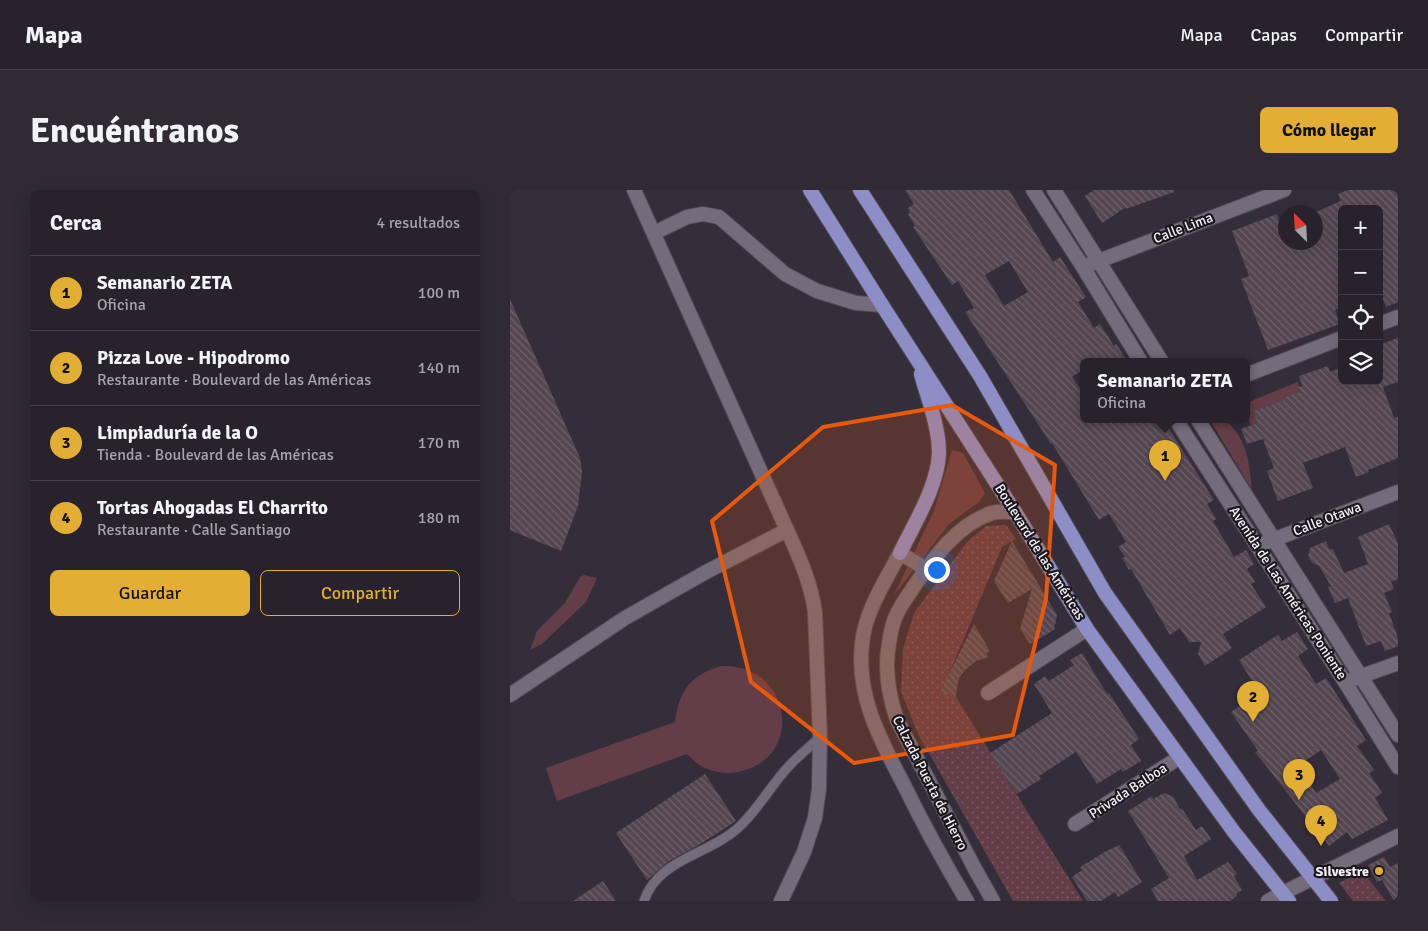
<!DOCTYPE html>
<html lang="es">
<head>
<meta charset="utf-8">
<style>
  :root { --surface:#27222c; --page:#2f2a34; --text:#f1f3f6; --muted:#a4a4a9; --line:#433f48; --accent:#e2ae34 }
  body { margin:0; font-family:Signika,sans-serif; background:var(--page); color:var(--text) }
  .controls { position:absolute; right:15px; top:15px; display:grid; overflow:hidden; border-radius:8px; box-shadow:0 5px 20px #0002 }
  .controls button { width:45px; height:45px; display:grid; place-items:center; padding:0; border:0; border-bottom:1px solid var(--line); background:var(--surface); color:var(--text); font:25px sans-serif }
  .compass { position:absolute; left:768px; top:15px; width:45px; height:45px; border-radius:50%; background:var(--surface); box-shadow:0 5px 20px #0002; rotate:336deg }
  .you { position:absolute; left:426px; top:379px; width:18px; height:18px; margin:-12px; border:4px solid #fff; border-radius:50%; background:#1a73e8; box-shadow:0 0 0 8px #1a73e833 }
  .badge { display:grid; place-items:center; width:32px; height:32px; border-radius:50%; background:var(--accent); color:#111; font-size:16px; font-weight:700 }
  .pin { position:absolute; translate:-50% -41px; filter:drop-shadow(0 1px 2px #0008) }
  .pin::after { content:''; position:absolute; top:26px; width:18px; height:15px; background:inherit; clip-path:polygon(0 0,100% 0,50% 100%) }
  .popup { position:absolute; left:570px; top:168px; width:170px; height:65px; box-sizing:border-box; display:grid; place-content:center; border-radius:8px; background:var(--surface); filter:drop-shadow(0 1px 4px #0005); font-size:16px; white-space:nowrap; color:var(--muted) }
  .popup b { font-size:19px; color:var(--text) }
  .popup::after { content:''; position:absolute; left:50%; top:100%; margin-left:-10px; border:10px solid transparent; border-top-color:var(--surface) }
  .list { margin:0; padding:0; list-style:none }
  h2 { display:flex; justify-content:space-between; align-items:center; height:65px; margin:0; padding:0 20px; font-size:21px }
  h2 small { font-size:16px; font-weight:400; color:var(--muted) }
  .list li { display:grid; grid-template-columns:32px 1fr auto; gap:15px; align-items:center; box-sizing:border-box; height:75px; padding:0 20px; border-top:1px solid var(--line) }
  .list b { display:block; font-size:19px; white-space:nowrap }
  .list p { margin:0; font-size:16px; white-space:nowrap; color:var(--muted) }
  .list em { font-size:16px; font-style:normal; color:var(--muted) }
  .actions { display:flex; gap:10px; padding:15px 20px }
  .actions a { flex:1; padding:11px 0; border:1px solid var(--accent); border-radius:8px; text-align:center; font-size:18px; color:var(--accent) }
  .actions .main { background:var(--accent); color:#111 }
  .icon { flex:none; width:28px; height:28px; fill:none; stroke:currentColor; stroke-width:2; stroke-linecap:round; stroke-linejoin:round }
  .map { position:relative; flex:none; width:888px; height:711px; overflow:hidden; border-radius:8px }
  header { display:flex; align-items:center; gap:30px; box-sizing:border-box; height:70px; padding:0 25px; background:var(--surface); border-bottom:1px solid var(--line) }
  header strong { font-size:24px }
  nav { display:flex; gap:28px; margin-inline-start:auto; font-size:18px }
  .intro { display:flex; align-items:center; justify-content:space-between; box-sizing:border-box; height:120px; padding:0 30px }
  h1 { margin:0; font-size:35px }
  .button { padding:12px 22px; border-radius:8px; background:var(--accent); color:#111; font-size:18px; font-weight:700 }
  main { display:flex; gap:30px; padding:0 30px }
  aside { flex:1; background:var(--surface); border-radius:8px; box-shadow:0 5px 20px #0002 }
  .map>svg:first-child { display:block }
</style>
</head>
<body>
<header>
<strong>Mapa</strong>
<nav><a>Mapa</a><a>Capas</a><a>Compartir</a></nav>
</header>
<div class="intro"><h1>Encuéntranos</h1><a class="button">Cómo llegar</a></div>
<main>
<aside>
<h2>Cerca<small>4 resultados</small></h2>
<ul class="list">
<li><span class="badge">1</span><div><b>Semanario ZETA</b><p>Oficina</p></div><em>100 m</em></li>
<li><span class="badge">2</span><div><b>Pizza Love - Hipodromo</b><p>Restaurante · Boulevard de las Américas</p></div><em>140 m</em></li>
<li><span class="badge">3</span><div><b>Limpiaduría de la O</b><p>Tienda · Boulevard de las Américas</p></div><em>170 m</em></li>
<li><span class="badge">4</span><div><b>Tortas Ahogadas El Charrito</b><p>Restaurante · Calle Santiago</p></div><em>180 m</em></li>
</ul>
<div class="actions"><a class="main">Guardar</a><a>Compartir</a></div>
</aside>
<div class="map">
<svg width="888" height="711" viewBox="0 0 888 711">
  <defs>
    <pattern id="park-dots" width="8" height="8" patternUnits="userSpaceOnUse" patternTransform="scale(1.25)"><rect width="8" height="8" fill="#633e48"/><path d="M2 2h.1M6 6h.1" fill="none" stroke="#7a5a63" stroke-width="1.8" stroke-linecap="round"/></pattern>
    <pattern id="building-back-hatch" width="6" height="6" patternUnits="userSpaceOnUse" patternTransform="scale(1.25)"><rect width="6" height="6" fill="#554751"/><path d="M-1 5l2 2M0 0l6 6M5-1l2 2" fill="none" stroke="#6e626b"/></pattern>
  </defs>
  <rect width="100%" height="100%" fill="#342e3b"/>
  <g fill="#633e48">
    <path d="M 788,192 L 790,204 L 774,208 L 774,210 L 743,221 L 747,233 L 741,235 L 736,224 L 736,213 Z"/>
    <path d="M 700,230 L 715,230 C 738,250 739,272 742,300 Z"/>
    <path d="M 442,260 L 453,263 L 475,303 L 469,312 L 439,334 L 384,405 L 424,321 Z"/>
    <path d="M 74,385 L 87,388 L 76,412 L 32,454 L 20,460 L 27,441 L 55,413 L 70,387 Z"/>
    <path d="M 212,476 C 281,474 295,565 232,581 C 219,585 204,583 191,576 C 186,573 181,568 177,564 L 47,611 L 36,578 L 165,532 C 169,501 181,484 212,476 Z"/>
  </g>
  <g fill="url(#park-dots)">
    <path d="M 496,335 L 506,349 L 492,357 L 436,491 L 573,711 L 503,711 L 408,544 L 391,501 L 393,459 L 404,423 L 457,352 L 476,336 Z"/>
    <path d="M 852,681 L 876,711 L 843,711 L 829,693 Z"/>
  </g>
  <g fill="url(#building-back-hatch)" fill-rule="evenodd">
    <path d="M 395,0 L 499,0 L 543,72 L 550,67 L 576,107 L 568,112 L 584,138 L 590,134 L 604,156 L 606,154 L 618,172 L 574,172 L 574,179 L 562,187 L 574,204 L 574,230 L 648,230 L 652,236 L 656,234 L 704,310 L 697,314 L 706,329 L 703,331 L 707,338 L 724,367 L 736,360 L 744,374 L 737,379 L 745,392 L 741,394 L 756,417 L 713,444 L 722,458 L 695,476 L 688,464 L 691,452 L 679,452 L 670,438 L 660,445 L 621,379 L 619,380 L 612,368 L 615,367 L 608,357 L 616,352 L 599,324 L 589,330 L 542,253 L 541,254 L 455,122 L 464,118 L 448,91 L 442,95 L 403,37 L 405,36 L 398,24 L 400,23 L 398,18 L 404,14 ZM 499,71 L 518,102 L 494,116 L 475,85 Z"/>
    <path d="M 584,0 L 664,0 L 664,2 L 616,19 L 616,17 L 592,33 L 575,6 Z"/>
    <path d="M 838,0 L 888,0 L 888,112 L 876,117 L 869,100 L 869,19 L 834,19 L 832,13 L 832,117 L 825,120 L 830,134 L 758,160 L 731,89 L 739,86 L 722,41 L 767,24 L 770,34 L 776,31 L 776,52 L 806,52 L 806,22 L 831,11 L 828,4 Z"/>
    <path d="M 0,109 L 70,268 L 72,282 L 68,316 L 51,361 L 0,340 Z"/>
    <path d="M 888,148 L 888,192 L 873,197 L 884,228 L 888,227 L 888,268 L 858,280 L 859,282 L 846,287 L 835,257 L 793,273 L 803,298 L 768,311 L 757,281 L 764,278 L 753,249 L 737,254 L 731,239 L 747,233 L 743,221 L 774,210 L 773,208 L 790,202 L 788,197 L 792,196 L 789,186 L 818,176 L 820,182 L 832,177 L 832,191 L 869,191 L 869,155 Z"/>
    <path d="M 879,334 L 888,354 L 888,389 L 881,392 L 884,399 L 874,403 L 882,422 L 879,423 L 888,448 L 888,456 L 875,461 L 871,451 L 856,456 L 838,408 L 825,413 L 818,397 L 821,396 L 809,376 L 802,373 L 798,366 L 800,358 L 816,351 L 819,359 L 823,359 L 834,383 L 858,374 L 848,347 Z"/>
    <path d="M 502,351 L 547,425 L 544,440 L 520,454 L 510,439 L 522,399 L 498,413 L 484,391 Z"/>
    <path d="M 464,434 L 480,461 L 476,463 L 479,467 L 466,471 L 455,480 L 449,488 L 445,510 L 440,501 L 436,506 L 430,502 Z"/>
    <path d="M 787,442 L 798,459 L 788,466 L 806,494 L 816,488 L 856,550 L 847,556 L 864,580 L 859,583 L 872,603 L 865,608 L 878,630 L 842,649 L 837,642 L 819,656 L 745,562 L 748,561 L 721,522 L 749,502 L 729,470 L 768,445 L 772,451 ZM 811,560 L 830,589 L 806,603 L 789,575 Z"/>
    <path d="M 572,463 L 597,504 L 599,503 L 629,549 L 621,555 L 631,571 L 613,582 L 611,579 L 587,594 L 566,562 L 529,586 L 531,589 L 507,604 L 480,563 L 542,523 L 524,494 L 535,486 L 539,491 L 564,475 L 560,470 Z"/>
    <path d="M 195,584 L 226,631 L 192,653 L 159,671 L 137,690 L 106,643 Z"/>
    <path d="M 654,603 L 664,607 L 669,618 L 673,620 L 686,640 L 692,636 L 701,649 L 674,666 L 687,690 L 718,672 L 727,684 L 724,686 L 732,700 L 726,704 L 727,706 L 720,711 L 648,711 L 641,699 L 659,688 L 618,621 L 642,606 L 643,609 Z"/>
    <path d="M 609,655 L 632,692 L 608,707 L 605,702 L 591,711 L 577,711 L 562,687 L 572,680 L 570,677 L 593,663 Z"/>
    <path d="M 874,667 L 880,677 L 888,673 L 888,711 L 884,711 L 872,690 L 867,692 L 858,675 Z"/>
    <path d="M 93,691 L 106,711 L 63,711 Z"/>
  </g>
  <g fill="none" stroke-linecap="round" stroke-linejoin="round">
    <g stroke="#504a55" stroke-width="11">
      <path id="service" d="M 134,711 C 148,669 198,665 228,638 C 248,620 261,595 279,576 C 289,565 300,557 310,547"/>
    </g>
    <g stroke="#504a55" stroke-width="16">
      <g id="minor">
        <path d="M 124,0 L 277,340 C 289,366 301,393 305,422 L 310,547 L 309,599 L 305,628 L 294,662 L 271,711"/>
        <path d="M 144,43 L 177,27 L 193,24 L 209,27 L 275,84 L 307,101 L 346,113 L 372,115"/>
        <path d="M 573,77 L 774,0"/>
        <path d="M 869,134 L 888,127"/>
        <path d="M 736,185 L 832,148"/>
        <path d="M 747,356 L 888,302"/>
        <path d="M 835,492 L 888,473"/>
        <path d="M 478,503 L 577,439"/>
        <path d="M 0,505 L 115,428 L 196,382 L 277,340"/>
        <path d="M 565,634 L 670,567"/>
        <path d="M 758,711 L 773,703"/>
      </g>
    </g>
    <g stroke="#504a55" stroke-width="16">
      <g id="tertiary">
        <path d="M 523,0 L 573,77 L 631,172"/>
        <path d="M 544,0 L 652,172"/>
        <path d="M 666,230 L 835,492 L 888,577"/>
        <path d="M 688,230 L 888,545"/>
        <path d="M 416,379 L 390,363 C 375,392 355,421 352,454 C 346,507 371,551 395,597 C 414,636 435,674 457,711"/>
        <path d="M 773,703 L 888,646"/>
        <path d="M 483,711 L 465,679 L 387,530 C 379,506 374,479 379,454 C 380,446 382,436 385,428 C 389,418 396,408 403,398 C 423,369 447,334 482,323 C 490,321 498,322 505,322"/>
      </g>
    </g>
    <g stroke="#504a55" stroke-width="16">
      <g id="primary">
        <path d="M 300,0 L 372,115 L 505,322 L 577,439 L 724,642 L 779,711"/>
        <path d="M 350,0 L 470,186 L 595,403 L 749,620 L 821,711"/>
        <path d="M 390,363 C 404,334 428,296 429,263 C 429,237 418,209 411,184"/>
      </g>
    </g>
    <use href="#service" stroke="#746c7b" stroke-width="9"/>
    <use href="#minor" stroke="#746c7b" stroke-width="14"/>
    <use href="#tertiary" stroke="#746c7b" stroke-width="14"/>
    <use href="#primary" stroke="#8d8ec6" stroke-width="14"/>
  </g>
  <path fill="#e8590c" fill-opacity="0.2" stroke="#e8590c" stroke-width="4" stroke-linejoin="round" d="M 442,215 L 545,275 L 536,409 L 503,545 L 344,573 L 241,492 L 202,331 L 313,237 Z"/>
  <circle fill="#e2ae34" stroke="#1a171d" stroke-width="2" cx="869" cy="681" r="5"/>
  <g text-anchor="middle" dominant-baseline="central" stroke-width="4.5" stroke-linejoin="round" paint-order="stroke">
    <g font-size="14" fill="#f4f0f8" stroke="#1a171d">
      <text transform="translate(673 38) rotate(-21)">Calle Lima</text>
      <text transform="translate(817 329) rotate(-21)">Calle Otawa</text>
      <text transform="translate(530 362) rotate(58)">Boulevard de las Américas</text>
      <text transform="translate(778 403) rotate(57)">Avenida de Las Américas Poniente</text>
      <text transform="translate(420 593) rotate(63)">Calzada Puerta de Hierro</text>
      <text transform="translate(618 601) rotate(-33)">Privada Balboa</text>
    </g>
    <g font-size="14" font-weight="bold" fill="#f4f0f8" stroke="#1a171d" text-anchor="end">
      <text x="859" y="681">Silvestre</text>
    </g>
  </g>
</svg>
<div class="controls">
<button>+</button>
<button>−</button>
<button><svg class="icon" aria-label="locate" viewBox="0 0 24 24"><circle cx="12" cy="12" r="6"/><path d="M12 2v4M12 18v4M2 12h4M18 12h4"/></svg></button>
<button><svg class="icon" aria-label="layers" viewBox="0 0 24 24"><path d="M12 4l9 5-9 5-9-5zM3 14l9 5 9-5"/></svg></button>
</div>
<svg class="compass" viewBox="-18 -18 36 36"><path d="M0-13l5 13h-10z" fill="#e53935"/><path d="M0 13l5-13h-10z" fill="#a4a4a9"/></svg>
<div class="you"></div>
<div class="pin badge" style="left:655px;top:291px">1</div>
<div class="popup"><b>Semanario ZETA</b>Oficina</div>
<div class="pin badge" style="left:743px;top:532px">2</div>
<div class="pin badge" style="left:789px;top:610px">3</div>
<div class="pin badge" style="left:811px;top:656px">4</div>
</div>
</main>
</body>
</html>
